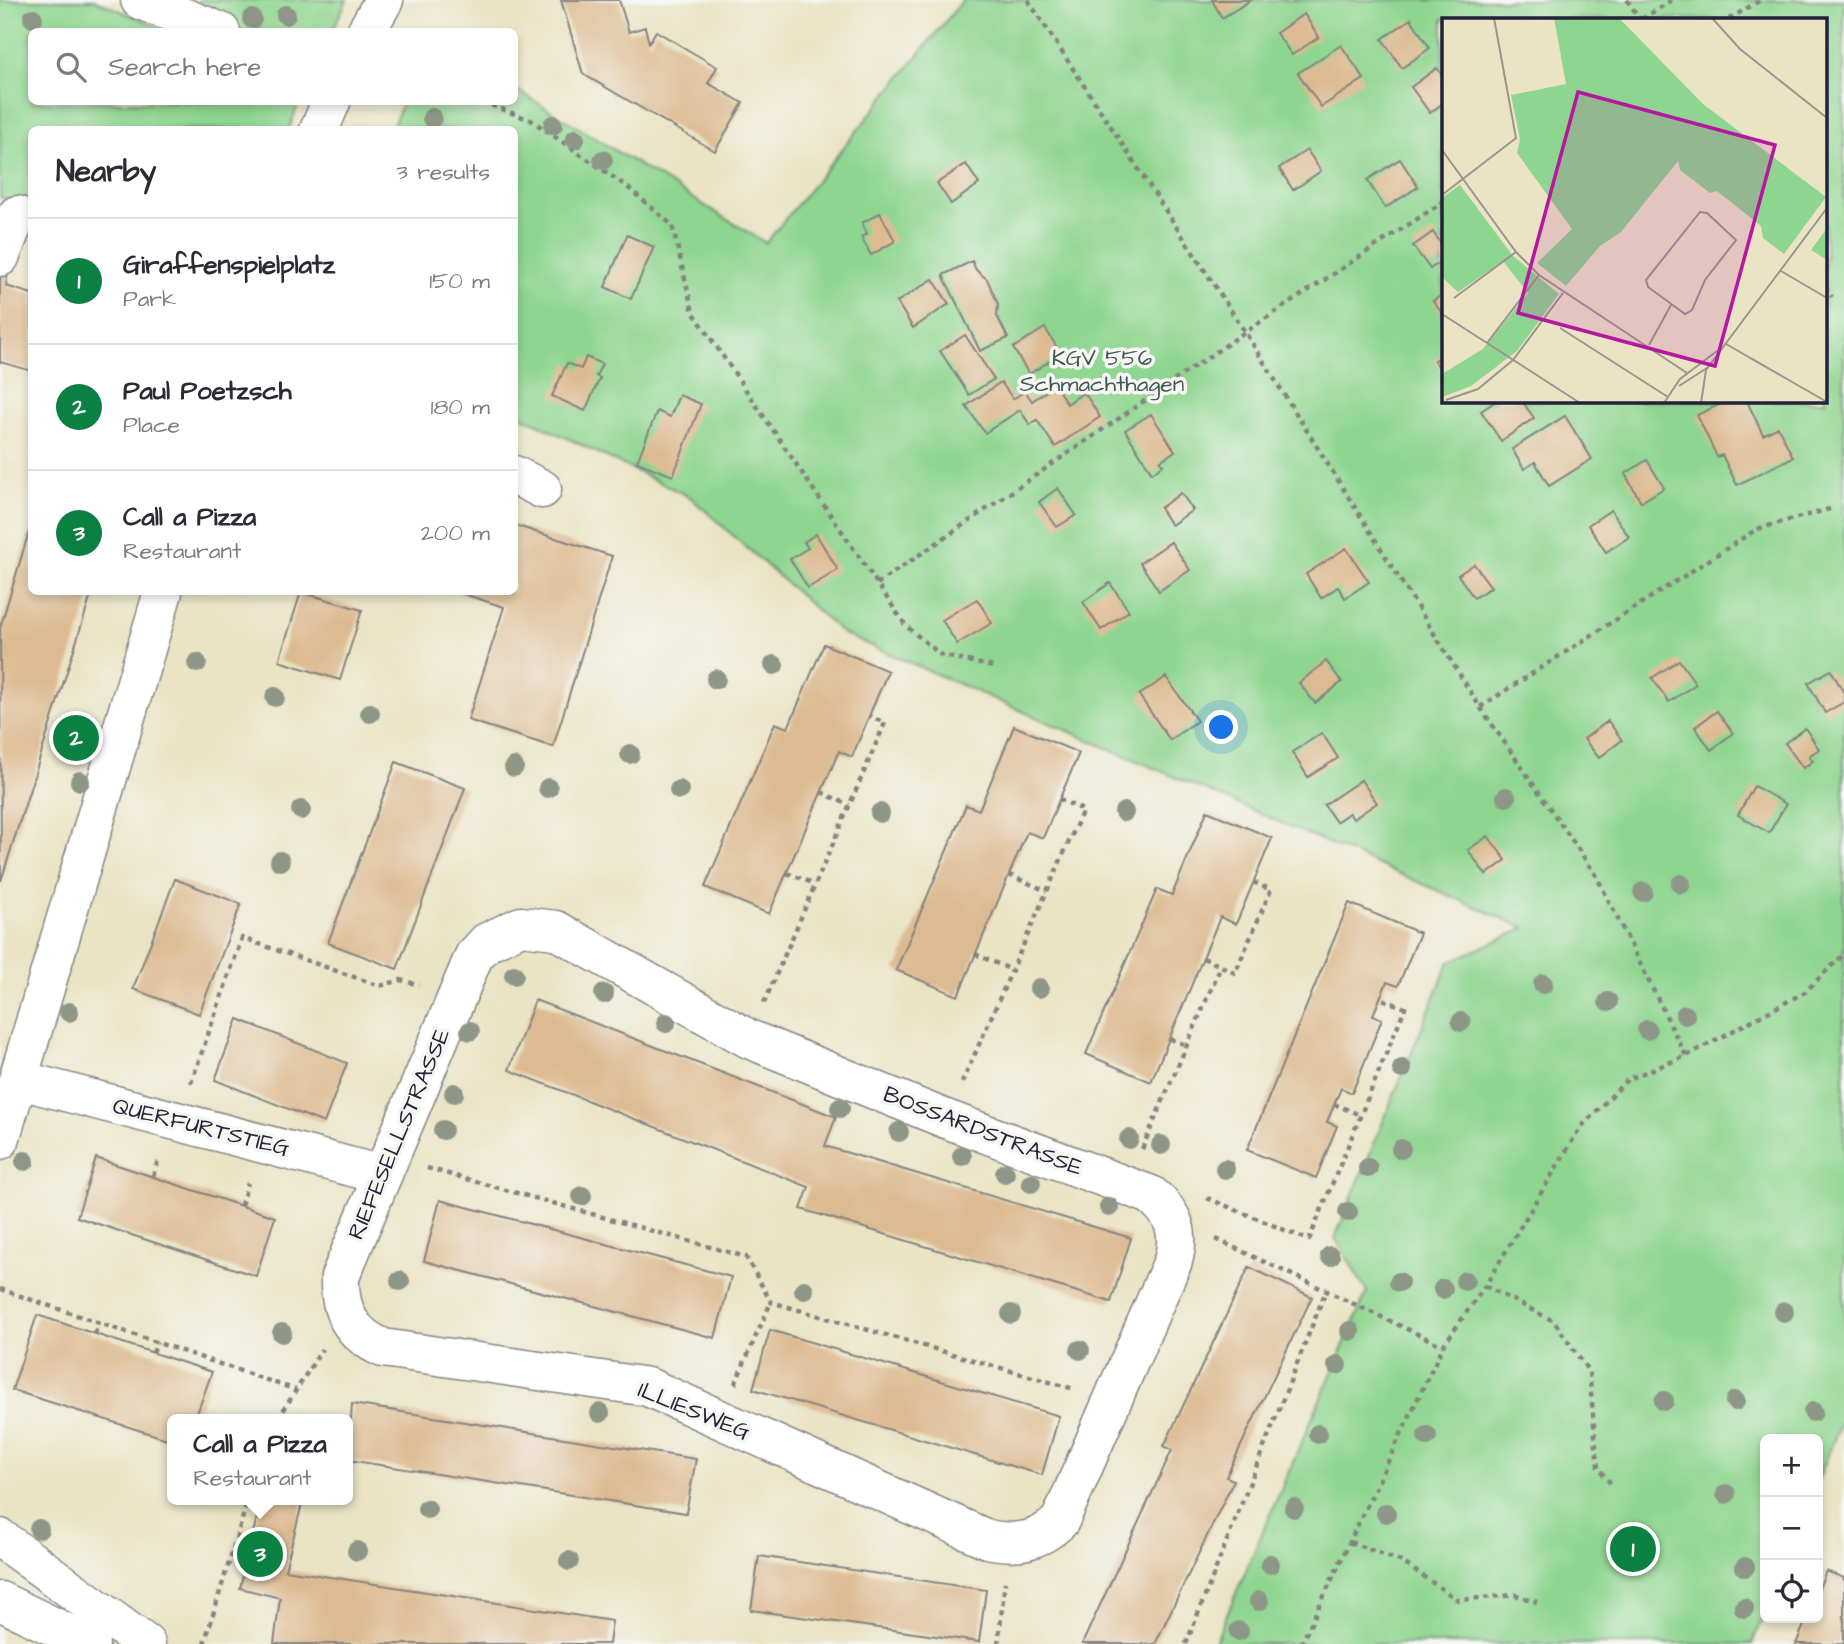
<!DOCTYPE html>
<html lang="en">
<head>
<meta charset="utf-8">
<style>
  :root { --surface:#fff; --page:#f2f2f3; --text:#2b2b33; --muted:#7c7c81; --line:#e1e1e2; --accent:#0b8043 }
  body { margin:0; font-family:"Architects Daughter",sans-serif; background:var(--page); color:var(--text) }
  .controls { position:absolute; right:21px; bottom:21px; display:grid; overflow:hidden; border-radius:10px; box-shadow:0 4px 10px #0003 }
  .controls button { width:63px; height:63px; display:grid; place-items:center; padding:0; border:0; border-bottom:2px solid var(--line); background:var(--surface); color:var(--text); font:35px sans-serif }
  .you { position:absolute; left:1222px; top:728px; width:24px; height:24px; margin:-18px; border:5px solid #fff; border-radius:50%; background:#1a73e8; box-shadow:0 0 0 10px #1a73e833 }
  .badge { display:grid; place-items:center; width:46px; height:46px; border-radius:50%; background:var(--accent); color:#fff; font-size:23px; font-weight:700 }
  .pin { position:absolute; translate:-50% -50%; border:4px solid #fff; box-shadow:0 2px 7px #0006 }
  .popup { position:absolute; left:167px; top:1414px; width:186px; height:91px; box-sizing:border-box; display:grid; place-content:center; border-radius:10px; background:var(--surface); filter:drop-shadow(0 2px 5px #0005); font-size:23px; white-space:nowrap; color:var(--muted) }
  .popup b { font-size:26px; color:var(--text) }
  .popup::after { content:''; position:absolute; left:50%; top:100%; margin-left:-14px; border:14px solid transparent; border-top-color:var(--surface) }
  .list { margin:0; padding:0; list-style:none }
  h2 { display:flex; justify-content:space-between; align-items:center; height:91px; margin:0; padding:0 28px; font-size:30px }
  h2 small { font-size:23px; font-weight:400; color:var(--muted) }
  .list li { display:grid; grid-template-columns:46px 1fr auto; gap:21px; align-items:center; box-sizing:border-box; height:126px; padding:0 28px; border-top:2px solid var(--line) }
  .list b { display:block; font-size:26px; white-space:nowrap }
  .list p { margin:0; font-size:23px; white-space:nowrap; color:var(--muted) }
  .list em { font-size:23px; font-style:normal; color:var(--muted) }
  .icon { flex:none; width:38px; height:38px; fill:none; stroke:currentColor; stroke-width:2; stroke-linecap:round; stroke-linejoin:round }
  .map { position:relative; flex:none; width:1844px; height:1644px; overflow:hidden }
  .search { position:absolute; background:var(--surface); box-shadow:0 4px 10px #0003; left:28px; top:28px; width:490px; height:77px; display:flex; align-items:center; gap:18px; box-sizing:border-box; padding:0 24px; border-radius:10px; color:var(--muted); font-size:26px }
  .panel { position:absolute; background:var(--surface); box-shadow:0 4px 10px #0003; left:28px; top:126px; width:490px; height:469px; border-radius:10px }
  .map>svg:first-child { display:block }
</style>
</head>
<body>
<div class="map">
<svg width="1844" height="1644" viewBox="0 0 1844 1644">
  <rect width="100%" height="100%" fill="#f6f6f2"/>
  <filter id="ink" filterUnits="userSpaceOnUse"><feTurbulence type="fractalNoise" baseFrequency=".0143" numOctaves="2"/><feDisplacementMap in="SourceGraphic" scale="14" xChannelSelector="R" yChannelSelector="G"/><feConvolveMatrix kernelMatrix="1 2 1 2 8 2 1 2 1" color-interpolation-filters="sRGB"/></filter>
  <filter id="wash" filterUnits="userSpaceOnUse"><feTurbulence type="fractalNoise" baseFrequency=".00686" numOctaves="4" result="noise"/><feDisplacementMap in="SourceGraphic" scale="28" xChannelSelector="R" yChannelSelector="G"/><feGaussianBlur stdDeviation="1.57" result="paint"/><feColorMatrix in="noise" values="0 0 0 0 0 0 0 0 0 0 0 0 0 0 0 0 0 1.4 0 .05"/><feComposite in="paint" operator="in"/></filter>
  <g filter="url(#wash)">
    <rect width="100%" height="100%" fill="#eae4c5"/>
    <g fill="#8ed58f" stroke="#587c65" stroke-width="2" fill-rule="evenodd">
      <path d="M 0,0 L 95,0 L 168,31 L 32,32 L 32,102 L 299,102 L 289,129 L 32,130 L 31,208 L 0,197 Z"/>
      <path d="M 199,0 L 347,0 L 332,31 L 175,32 Z"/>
      <path d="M 963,0 L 1844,0 L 1844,1415 L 1818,1480 L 1818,1439 L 1765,1439 L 1765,1610 L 1752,1644 L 1214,1644 L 1367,1292 L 1335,1238 L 1449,962 L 1525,928 L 843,634 L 690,497 L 515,413 L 514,130 L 391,130 L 403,102 L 514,102 L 515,89 L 766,243 ZM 1443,19 L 1825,19 L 1825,401 L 1443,401 Z"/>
    </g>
    <g id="blocks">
      <g fill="#ddbb92">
        <path d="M 561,0 L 619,0 L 629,32 L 645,27 L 649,43 L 656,31 L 717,67 L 708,83 L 743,103 L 715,151 L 583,74 Z"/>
        <path d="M 1212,0 L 1251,0 L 1222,18 Z"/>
        <path d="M 1304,14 L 1319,37 L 1292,55 L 1276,33 Z"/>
        <path d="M 1411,19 L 1430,48 L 1402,68 L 1382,39 Z"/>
        <path d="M 1341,45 L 1364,79 L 1321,107 L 1298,73 Z"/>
        <path d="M 1437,68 L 1443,76 L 1443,103 L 1430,113 L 1411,87 Z"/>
        <path d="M 1307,150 L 1321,171 L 1293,190 L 1279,168 Z"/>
        <path d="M 1400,159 L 1418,187 L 1385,208 L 1367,180 Z"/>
        <path d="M 966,164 L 979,184 L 951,204 L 937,183 Z"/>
        <path d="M 880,213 L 895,241 L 871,255 L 861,237 L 867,234 L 862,223 Z"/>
        <path d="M 1433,232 L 1443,247 L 1443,260 L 1430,269 L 1413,246 Z"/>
        <path d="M 627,235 L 654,247 L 631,299 L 605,287 Z"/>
        <path d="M 972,261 L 976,270 L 987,279 L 998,304 L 997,316 L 1008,338 L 980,351 L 943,275 Z"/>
        <path d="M 0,269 L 8,272 L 6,286 L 32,294 L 32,371 L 0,362 Z"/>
        <path d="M 933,279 L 949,304 L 913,328 L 897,302 Z"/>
        <path d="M 1443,294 L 1443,315 L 1433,301 Z"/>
        <path d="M 1045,328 L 1061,354 L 1029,374 L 1013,348 Z"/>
        <path d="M 965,335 L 994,379 L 969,395 L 940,351 Z"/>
        <path d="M 1443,354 L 1443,374 L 1434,360 Z"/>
        <path d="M 586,357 L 602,364 L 596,376 L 600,378 L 585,411 L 552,396 L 567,363 L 581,369 Z"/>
        <path d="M 1001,382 L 1013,399 L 1025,391 L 1032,401 L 1055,385 L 1067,404 L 1084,392 L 1100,417 L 1055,447 L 1037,420 L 1030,425 L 1020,410 L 985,433 L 966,406 Z"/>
        <path d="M 679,395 L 701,404 L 673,476 L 637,462 L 657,411 L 670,417 Z"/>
        <path d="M 1496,401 L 1522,401 L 1534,418 L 1501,441 L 1481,411 Z"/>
        <path d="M 1727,401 L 1747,401 L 1763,435 L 1778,427 L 1793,457 L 1737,485 L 1722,455 L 1717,457 L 1697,415 Z"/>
        <path d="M 1151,414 L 1175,451 L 1160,461 L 1163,465 L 1152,473 L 1125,430 Z"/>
        <path d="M 1565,416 L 1592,459 L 1549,486 L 1535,462 L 1524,469 L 1512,449 Z"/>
        <path d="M 1647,460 L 1664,488 L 1641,502 L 1625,474 Z"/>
        <path d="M 1058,488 L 1076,515 L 1057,527 L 1039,502 Z"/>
        <path d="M 1181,493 L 1193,510 L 1171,525 L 1160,508 Z"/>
        <path d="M 1611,510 L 1629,537 L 1606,552 L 1588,525 Z"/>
        <path d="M 31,525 L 32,592 L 92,592 L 1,881 L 0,628 Z"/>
        <path d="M 514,525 L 612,556 L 553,747 L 468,720 L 504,607 L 457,592 L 514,592 Z"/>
        <path d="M 816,534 L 838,570 L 808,588 L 790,559 L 808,548 L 804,542 Z"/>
        <path d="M 1171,542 L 1190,570 L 1159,591 L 1140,563 Z"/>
        <path d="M 1346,548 L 1369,582 L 1345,598 L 1338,587 L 1321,598 L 1306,574 Z"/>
        <path d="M 1474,564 L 1491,587 L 1474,598 L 1458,575 Z"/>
        <path d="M 1110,583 L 1129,611 L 1101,630 L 1083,602 Z"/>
        <path d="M 301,592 L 362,610 L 340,680 L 279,661 Z"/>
        <path d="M 977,599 L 992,623 L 957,644 L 942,620 Z"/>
        <path d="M 824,644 L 888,671 L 852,757 L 839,751 L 769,914 L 705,887 L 775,723 L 788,728 Z"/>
        <path d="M 1679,660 L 1696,684 L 1669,702 L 1652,678 Z"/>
        <path d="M 1326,661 L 1342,682 L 1315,703 L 1299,683 Z"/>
        <path d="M 1831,670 L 1844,693 L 1844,702 L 1825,713 L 1808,683 Z"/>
        <path d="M 1166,677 L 1197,721 L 1170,740 L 1139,695 Z"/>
        <path d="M 1717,711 L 1733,733 L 1711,750 L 1695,727 Z"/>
        <path d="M 1608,721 L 1622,740 L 1599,758 L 1584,739 Z"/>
        <path d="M 1014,726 L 1079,753 L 1043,838 L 1027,832 L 958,996 L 896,970 L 966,805 L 979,810 Z"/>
        <path d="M 1805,728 L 1819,749 L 1809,756 L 1813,761 L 1803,768 L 1785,743 Z"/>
        <path d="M 1322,733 L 1338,758 L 1308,777 L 1292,752 Z"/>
        <path d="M 396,762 L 465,788 L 397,969 L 328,943 Z"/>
        <path d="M 1361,780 L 1377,803 L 1353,819 L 1349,813 L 1336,822 L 1324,805 Z"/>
        <path d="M 1754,786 L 1786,804 L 1769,833 L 1738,815 Z"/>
        <path d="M 1207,811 L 1272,838 L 1236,924 L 1220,917 L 1151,1082 L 1086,1054 L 1157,889 L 1172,895 Z"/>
        <path d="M 1488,836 L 1506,860 L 1486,875 L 1468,850 Z"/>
        <path d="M 175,879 L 241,904 L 199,1014 L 133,989 Z"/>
        <path d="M 1349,903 L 1420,933 L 1398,986 L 1387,982 L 1380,998 L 1373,1015 L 1382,1019 L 1352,1093 L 1341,1088 L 1327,1122 L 1337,1126 L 1316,1178 L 1247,1150 Z"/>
        <path d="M 535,1000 L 836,1117 L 825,1146 L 1131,1238 L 1111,1302 L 801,1209 L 809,1187 L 509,1070 Z"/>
        <path d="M 238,1019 L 347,1063 L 324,1123 L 215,1080 Z"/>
        <path d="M 96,1158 L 275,1217 L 256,1276 L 77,1217 Z"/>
        <path d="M 440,1200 L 731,1277 L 715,1338 L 424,1261 Z"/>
        <path d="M 1249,1267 L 1312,1297 L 1226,1477 L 1234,1480 L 1155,1644 L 1082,1644 L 1172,1450 L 1164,1446 Z"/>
        <path d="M 37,1315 L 212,1372 L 195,1419 L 173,1419 L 173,1441 L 12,1390 Z"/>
        <path d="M 770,1330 L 1059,1416 L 1042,1475 L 753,1389 Z"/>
        <path d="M 352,1404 L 696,1459 L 686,1513 L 348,1460 Z"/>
        <path d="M 261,1500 L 303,1500 L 285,1570 L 612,1621 L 609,1644 L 274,1644 L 280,1598 L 240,1588 Z"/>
        <path d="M 759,1556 L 986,1590 L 979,1642 L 751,1610 Z"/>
        <path d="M 1826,1571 L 1844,1578 L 1844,1644 L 1796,1644 L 1807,1618 L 1818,1618 L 1818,1591 Z"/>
      </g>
    </g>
  </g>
  <g filter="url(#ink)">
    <use href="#blocks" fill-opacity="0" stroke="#868380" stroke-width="2"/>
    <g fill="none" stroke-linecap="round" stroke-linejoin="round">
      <g stroke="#868380" stroke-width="41">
        <g id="minor">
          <path d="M 140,0 L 221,32"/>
          <path d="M 366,32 L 384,0"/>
          <path d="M 319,130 L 331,102"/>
          <path d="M 0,257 L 17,215"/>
          <path d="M 514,475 L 542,489"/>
          <path d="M 521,926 L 556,930 L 749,1039 L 946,1119 L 1151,1195 C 1174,1214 1181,1232 1173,1261 L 1060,1521 C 1038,1542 1017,1545 987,1539 L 648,1387 L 383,1348 C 351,1334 339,1312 340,1277 L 474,956 L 487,942 Z"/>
          <path d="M 20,1080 L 382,1175"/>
          <path d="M 0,1140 L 163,592"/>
          <path d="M 0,1538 L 146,1644"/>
          <path d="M 0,1601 L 90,1644"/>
        </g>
      </g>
      <g stroke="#868380" stroke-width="4.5" stroke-dasharray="5 5" stroke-linecap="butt">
        <path d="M 1028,0 L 1245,332 L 1480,707 L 1596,875 L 1686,1056"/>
        <path d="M 1627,0 L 1640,19"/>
        <path d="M 1642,19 L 1672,0"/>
        <path d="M 1729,19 L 1761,0"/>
        <path d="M 482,102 L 531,120 L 626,186 L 672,225 L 693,312 L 906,626 L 941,655 L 994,667"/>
        <path d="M 1825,287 L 1832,297"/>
        <path d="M 877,584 L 1245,332 L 1443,202"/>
        <path d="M 1480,707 L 1757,529 L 1833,508"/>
        <path d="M 821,792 L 849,805"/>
        <path d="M 787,873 L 815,884"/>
        <path d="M 1009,875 L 1047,891"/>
        <path d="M 975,954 L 1012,970"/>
        <path d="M 1203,958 L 1221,966"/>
        <path d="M 764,1003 L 885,723 L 869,716"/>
        <path d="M 1170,1039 L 1186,1045"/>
        <path d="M 191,1083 L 242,938 L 380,986 L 401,980 L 419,985"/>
        <path d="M 962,1083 L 1083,810 L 1059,799"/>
        <path d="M 1334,1104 L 1360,1115"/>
        <path d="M 1142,1149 L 1221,966 L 1235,973 L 1271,890 L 1253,882"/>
        <path d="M 427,1168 L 746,1257 L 771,1302 L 1074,1389"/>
        <path d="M 153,1176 L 159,1157"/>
        <path d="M 1207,1198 L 1309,1240 L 1405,1008 L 1380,998"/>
        <path d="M 241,1205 L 248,1183"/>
        <path d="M 1216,1239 L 1443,1346"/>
        <path d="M 1485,1286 L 1554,1321 L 1589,1372 L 1598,1467 L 1611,1484"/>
        <path d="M 0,1289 L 296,1390"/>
        <path d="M 95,1334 L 98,1323"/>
        <path d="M 153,1353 L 157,1342"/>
        <path d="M 735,1384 L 771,1302"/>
        <path d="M 278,1419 L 322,1349"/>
        <path d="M 1350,1542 L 1402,1562 L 1458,1600 L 1515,1595 L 1537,1602"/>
        <path d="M 204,1644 L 248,1500"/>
        <path d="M 998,1644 L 1005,1582"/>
        <path d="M 1186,1644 L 1327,1288"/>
        <path d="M 1301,1644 L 1443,1346 L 1485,1286 L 1580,1128 L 1628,1079 L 1686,1056 L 1805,992 L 1844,954"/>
      </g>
      <use href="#minor" stroke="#fff" stroke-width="38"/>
    </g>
    <g fill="#8e9787">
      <circle cx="286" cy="15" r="10"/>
      <circle cx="33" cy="18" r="10"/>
      <circle cx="252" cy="19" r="10"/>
      <circle cx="432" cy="118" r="10"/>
      <circle cx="553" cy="125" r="10"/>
      <circle cx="575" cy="139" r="10"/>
      <circle cx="603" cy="160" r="10"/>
      <circle cx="197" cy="663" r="10"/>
      <circle cx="774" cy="665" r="10"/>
      <circle cx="716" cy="679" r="10"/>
      <circle cx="275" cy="697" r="10"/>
      <circle cx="370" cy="713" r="10"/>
      <circle cx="630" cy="754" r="10"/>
      <circle cx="514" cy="767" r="10"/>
      <circle cx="80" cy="781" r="10"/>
      <circle cx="548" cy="788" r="10"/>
      <circle cx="679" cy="790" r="10"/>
      <circle cx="1506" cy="797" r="10"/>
      <circle cx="301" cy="810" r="10"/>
      <circle cx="1124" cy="812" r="10"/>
      <circle cx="880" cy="813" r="10"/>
      <circle cx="280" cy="861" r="10"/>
      <circle cx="1681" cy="884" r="10"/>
      <circle cx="1643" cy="892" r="10"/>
      <circle cx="514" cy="975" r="10"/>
      <circle cx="1543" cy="984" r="10"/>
      <circle cx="1039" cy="988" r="10"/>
      <circle cx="604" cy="994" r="10"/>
      <circle cx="1608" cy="1002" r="10"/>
      <circle cx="69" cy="1012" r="10"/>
      <circle cx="1685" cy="1015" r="10"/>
      <circle cx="1461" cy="1022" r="10"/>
      <circle cx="666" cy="1023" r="10"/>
      <circle cx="1647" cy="1030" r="10"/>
      <circle cx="470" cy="1031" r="10"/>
      <circle cx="1402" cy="1069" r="10"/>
      <circle cx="454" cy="1093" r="10"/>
      <circle cx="840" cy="1108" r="10"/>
      <circle cx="443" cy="1130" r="10"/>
      <circle cx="899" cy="1132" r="10"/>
      <circle cx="1129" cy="1139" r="10"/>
      <circle cx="1161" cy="1145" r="10"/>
      <circle cx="1401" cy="1149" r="10"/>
      <circle cx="962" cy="1156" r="10"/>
      <circle cx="25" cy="1161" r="10"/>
      <circle cx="1368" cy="1168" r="10"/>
      <circle cx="1225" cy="1169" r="10"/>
      <circle cx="1005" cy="1173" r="10"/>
      <circle cx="1031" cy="1183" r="10"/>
      <circle cx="582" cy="1196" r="10"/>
      <circle cx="1109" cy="1207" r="10"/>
      <circle cx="1348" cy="1212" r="10"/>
      <circle cx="1330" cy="1256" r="10"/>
      <circle cx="400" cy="1281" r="10"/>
      <circle cx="1465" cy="1281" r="10"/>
      <circle cx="1399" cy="1282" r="10"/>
      <circle cx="1443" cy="1289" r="10"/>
      <circle cx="804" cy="1290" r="10"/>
      <circle cx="1784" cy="1312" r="10"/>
      <circle cx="1011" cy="1314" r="10"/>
      <circle cx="1350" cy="1331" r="10"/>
      <circle cx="282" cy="1333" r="10"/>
      <circle cx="1080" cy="1350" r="10"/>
      <circle cx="1337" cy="1365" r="10"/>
      <circle cx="1664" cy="1401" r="10"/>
      <circle cx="1735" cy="1401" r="10"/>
      <circle cx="1813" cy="1412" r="10"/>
      <circle cx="600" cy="1413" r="10"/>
      <circle cx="1318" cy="1434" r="10"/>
      <circle cx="1427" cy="1436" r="10"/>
      <circle cx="1726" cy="1494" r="10"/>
      <circle cx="1294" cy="1508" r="10"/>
      <circle cx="427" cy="1509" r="10"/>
      <circle cx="1386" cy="1513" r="10"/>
      <circle cx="39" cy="1529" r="10"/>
      <circle cx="357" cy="1551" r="10"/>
      <circle cx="569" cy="1561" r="10"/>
      <circle cx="1270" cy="1564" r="10"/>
      <circle cx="1745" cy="1567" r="10"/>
      <circle cx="1259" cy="1601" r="10"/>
      <circle cx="1744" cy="1608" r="10"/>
      <circle cx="1239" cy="1631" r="10"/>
    </g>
  </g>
  <g text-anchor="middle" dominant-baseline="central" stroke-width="7" stroke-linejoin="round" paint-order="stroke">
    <g font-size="23" fill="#425854" stroke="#f6f6f2">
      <text x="1102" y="358">KGV 556<tspan x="1102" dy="26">Schmachthagen</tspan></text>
    </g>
    <g font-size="23" fill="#22223b" stroke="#f6f6f2">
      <text transform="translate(201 1127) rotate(14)">QUERFURTSTIEG</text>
      <text transform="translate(983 1131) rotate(21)">BOSSARDSTRASSE</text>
      <text transform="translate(399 1134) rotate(-67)">RIEFESELLSTRASSE</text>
      <text transform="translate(694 1411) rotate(22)">ILLIESWEG</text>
    </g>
  </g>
  <g transform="translate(1442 18)">
    <rect width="385" height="385" fill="#eae4c5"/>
    <path d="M 112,0 L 177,0 L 261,86 L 384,179 L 342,236 L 321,220 L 319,208 L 275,173 L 268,175 L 238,152 L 236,143 L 179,214 L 158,228 L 124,268 L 95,245 L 130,211 L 75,135 L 78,121 L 69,77 L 124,66 ZM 18,167 L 71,238 L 117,276 L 75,333 L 29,368 L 0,379 L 0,356 L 41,331 L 86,275 L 61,243 L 16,274 L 0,259 L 0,180 ZM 385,210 L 385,242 L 369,232 Z" fill="#8ed58f"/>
    <path fill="none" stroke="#9a968e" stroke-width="2" d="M 270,0 L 298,31 L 385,100M 0,132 L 74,234 L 97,257 L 245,355M 0,177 L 74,120 L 52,0M 258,194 L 265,195 L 294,222 L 263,262 L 250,292 L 243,296 L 206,269 L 204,262 ZM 339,253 L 385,280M 12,280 L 74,234M 0,296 L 138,385M 118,310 L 226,379M 45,325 L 97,257M 284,326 L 385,384M 207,327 L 229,287M 237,368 L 265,350M 4,382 L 36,371 L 71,342 L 121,275M 222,385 L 238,361 L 275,333M 259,385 L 264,352 L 385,190"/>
    <path fill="#b5179e" fill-opacity="0.15" stroke="#b5179e" stroke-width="3.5" d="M 136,74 L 333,127 L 273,348 L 76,295 Z"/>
    <rect width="385" height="385" fill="none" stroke="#22223b" stroke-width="3.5"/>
  </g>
</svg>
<div class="controls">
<button>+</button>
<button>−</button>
<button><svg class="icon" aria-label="locate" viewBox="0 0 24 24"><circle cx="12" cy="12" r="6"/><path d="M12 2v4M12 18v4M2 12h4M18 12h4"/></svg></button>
</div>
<div class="you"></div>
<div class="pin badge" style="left:1633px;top:1549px">1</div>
<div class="pin badge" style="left:76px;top:738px">2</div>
<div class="pin badge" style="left:260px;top:1554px">3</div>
<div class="popup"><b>Call a Pizza</b>Restaurant</div>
<div class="search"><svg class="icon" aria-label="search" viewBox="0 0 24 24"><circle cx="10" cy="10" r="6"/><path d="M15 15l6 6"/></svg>Search here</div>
<section class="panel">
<h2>Nearby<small>3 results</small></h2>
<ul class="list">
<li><span class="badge">1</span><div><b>Giraffenspielplatz</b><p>Park</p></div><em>150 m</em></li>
<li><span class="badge">2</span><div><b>Paul Poetzsch</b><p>Place</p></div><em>180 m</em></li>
<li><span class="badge">3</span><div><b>Call a Pizza</b><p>Restaurant</p></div><em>200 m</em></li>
</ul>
</section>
</div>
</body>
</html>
